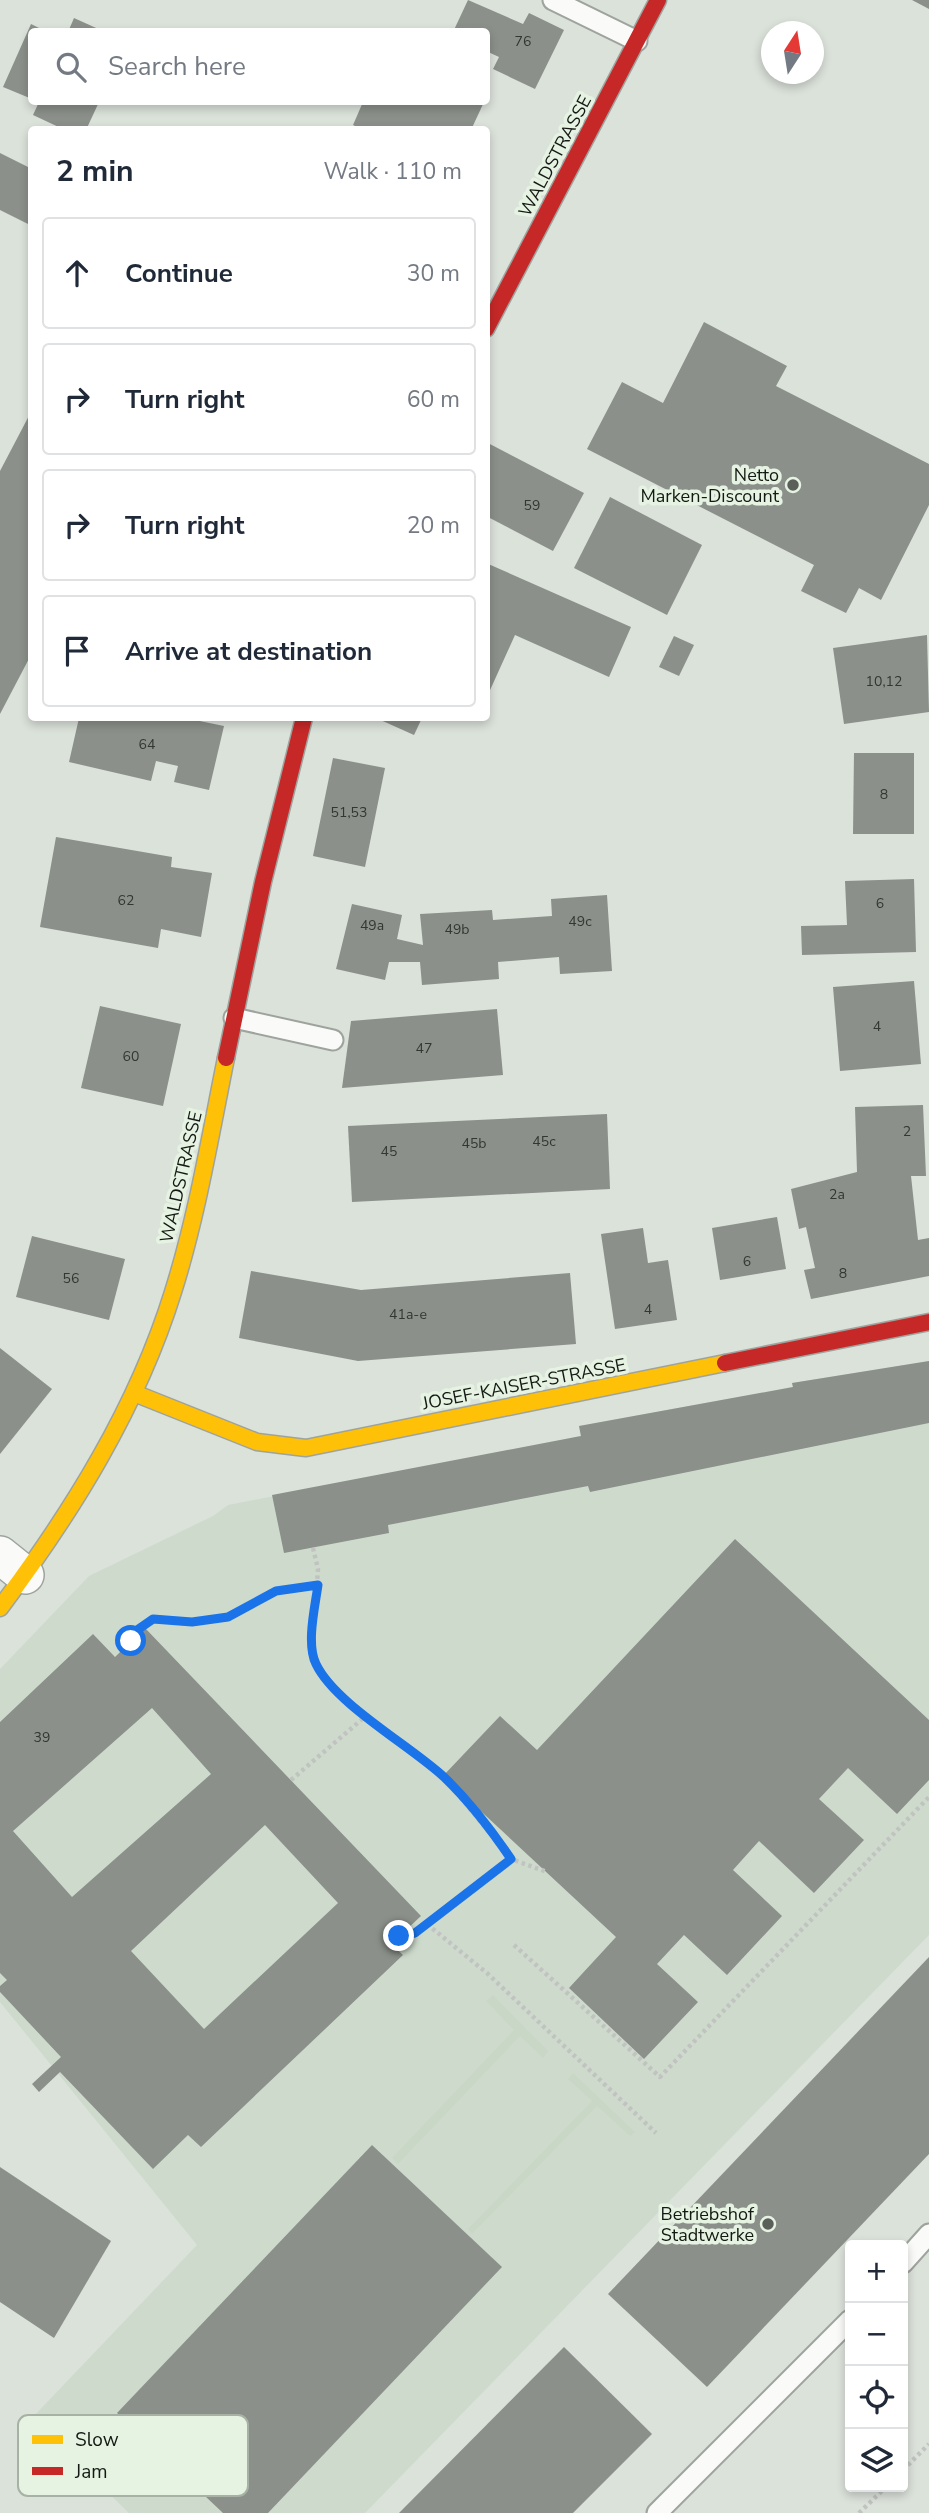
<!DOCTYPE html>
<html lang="en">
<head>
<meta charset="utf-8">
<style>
  :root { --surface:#fff; --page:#f2f2f3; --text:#1f2937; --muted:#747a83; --line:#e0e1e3 }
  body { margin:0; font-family:"Nunito Sans",sans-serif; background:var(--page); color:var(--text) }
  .controls { position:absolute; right:21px; bottom:21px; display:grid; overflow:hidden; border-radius:7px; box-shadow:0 4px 10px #0003 }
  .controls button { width:63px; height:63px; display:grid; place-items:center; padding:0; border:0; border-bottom:2px solid var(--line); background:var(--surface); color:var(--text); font:35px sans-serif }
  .compass { position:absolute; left:761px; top:21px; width:63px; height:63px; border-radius:50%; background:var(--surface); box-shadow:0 4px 10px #0003; rotate:12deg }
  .stop { position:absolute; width:21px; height:21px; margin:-16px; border:5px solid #1a73e8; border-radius:50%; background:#fff }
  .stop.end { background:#1a73e8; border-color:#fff; box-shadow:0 2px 7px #0008 }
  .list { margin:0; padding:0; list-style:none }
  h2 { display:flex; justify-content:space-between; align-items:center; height:91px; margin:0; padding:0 28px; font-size:30px }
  h2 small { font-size:23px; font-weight:400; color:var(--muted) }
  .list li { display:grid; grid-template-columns:46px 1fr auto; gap:21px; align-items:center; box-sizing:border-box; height:112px; margin:0 14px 14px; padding:0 14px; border:2px solid var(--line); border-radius:7px }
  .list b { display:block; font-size:26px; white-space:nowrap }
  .list em { font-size:23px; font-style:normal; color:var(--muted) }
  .icon { flex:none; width:38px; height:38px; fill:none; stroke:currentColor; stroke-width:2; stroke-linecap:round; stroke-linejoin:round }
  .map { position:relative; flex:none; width:929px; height:2513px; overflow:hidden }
  .search { position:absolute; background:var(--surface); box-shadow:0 4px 10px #0003; left:28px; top:28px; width:462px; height:77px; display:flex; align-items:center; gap:18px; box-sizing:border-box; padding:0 24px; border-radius:7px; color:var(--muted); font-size:26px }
  .panel { position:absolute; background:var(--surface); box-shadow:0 4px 10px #0003; left:28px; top:126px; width:462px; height:595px; border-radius:7px }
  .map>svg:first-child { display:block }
</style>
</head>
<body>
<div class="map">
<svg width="929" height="2513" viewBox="0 0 929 2513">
  <rect width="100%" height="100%" fill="#dbe2da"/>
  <path fill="#cedbcc" d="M 929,1361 L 929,1935 L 365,2513 L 129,2513 L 31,2419 L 197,2245 L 0,2002 L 0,1669 L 89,1576 L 213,1516 L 228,1505 L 580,1436 L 579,1426 L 792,1387 L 792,1383 Z"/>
  <g fill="#c9d7c6">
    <path d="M 493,1995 L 548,2051 L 543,2058 L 520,2036 L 398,2164 L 392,2158 L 514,2030 L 486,2001 Z"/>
    <path d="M 573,2073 L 635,2132 L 630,2136 L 597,2106 L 472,2234 L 468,2229 L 592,2101 L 568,2079 Z"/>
  </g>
  <g fill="#8b908a" fill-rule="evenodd">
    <path d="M 468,0 L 523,24 L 529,13 L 564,30 L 535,89 L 493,69 L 499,57 L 486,51 L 486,32 L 453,32 Z"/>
    <path d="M 912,0 L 929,0 L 929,9 Z"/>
    <path d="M 74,18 L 105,32 L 68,32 Z"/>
    <path d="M 31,24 L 47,32 L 32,32 L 32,99 L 3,87 Z"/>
    <path d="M 39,102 L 99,102 L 86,130 L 65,130 L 33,115 Z"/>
    <path d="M 363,102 L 484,102 L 471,130 L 363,130 L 353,125 Z"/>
    <path d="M 0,153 L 32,169 L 32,226 L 0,210 Z"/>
    <path d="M 704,322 L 787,366 L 776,386 L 929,464 L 929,505 L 881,600 L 859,588 L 846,613 L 801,591 L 814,565 L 587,449 L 622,382 L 663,403 Z"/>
    <path d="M 32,410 L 32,653 L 0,714 L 0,471 Z"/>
    <path d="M 486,442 L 584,493 L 553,551 L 486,516 Z"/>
    <path d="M 610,497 L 702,545 L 667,615 L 574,568 Z"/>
    <path d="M 486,563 L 631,627 L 609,677 L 515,635 L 486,699 Z"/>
    <path d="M 927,635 L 929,712 L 844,724 L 833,648 Z"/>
    <path d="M 674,636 L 694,645 L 679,676 L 659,667 Z"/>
    <path d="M 79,718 L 185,718 L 224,726 L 209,790 L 174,782 L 178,766 L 156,761 L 151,781 L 69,762 Z"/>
    <path d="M 376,718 L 422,718 L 414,735 Z"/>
    <path d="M 854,753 L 914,753 L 914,834 L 853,834 Z"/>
    <path d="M 333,758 L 385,768 L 365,867 L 313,856 Z"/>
    <path d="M 56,837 L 172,857 L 171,867 L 212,873 L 201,937 L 161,929 L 158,948 L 40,927 Z"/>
    <path d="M 914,879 L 916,952 L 802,955 L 801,926 L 847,925 L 845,881 Z"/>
    <path d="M 607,895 L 612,971 L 560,974 L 559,957 L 498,962 L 499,979 L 422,985 L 420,962 L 389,962 L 385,980 L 336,969 L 352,904 L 402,915 L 397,939 L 423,945 L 420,914 L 492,910 L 493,920 L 552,916 L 551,899 Z"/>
    <path d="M 914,981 L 921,1064 L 840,1071 L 833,987 Z"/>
    <path d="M 100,1006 L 181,1024 L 163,1106 L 81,1088 Z"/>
    <path d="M 497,1009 L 503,1075 L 342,1088 L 351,1021 Z"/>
    <path d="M 923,1105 L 926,1176 L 911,1176 L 918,1240 L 929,1238 L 929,1276 L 811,1299 L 804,1270 L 815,1268 L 806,1227 L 799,1229 L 791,1189 L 857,1172 L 855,1107 Z"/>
    <path d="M 607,1114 L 610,1189 L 352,1202 L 348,1126 Z"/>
    <path d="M 777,1217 L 786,1269 L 720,1280 L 712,1228 Z"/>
    <path d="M 643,1228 L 648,1263 L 668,1260 L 677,1320 L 615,1329 L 601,1234 Z"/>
    <path d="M 32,1236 L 125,1259 L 109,1320 L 16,1297 Z"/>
    <path d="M 251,1271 L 361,1290 L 570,1273 L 576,1344 L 358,1361 L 239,1338 Z"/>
    <path d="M 0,1348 L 52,1389 L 0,1454 Z"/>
    <path d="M 929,1361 L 929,1423 L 590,1492 L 588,1486 L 388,1525 L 389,1533 L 284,1553 L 272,1495 L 581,1436 L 579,1426 L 793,1387 L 792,1383 Z"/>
    <path d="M 735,1539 L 929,1720 L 929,1780 L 897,1814 L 848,1768 L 819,1799 L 864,1840 L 814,1893 L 759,1841 L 733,1870 L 782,1916 L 727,1975 L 684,1935 L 657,1964 L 698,2002 L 644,2059 L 569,1988 L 616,1937 L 443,1776 L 500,1716 L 537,1750 Z"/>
    <path d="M 145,1628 L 421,1916 L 391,1944 L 403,1955 L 201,2147 L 188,2135 L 153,2169 L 60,2072 L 39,2092 L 32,2084 L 61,2057 L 0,1992 L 0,1986 L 7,1980 L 0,1973 L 0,1722 L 93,1634 L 115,1657 ZM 152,1708 L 211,1774 L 72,1897 L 13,1831 ZM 265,1825 L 338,1903 L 204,2029 L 131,1951 Z"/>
    <path d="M 929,1957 L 929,2154 L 707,2387 L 608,2294 Z"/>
    <path d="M 372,2145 L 502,2267 L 268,2513 L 223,2513 L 117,2413 Z"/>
    <path d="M 0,2167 L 111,2241 L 54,2338 L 0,2302 Z"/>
    <path d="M 564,2347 L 652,2434 L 573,2513 L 399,2513 Z"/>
  </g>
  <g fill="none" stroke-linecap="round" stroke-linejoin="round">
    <g stroke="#9ea39e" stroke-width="23">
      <g id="lane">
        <path d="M 553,0 L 637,41"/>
        <path d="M 234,1018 L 333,1040"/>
        <path d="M 903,2263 L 929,2234"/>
        <path d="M 657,2513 L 850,2320"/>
      </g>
    </g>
    <g stroke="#9ea39e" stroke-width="40">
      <path id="street" d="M 0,1555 L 25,1575"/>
    </g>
    <g stroke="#9ea39e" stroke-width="19">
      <g id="slow">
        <path d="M 134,1393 L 257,1442 L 306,1448 L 725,1363"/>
        <path d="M 0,1608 C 72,1512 137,1408 173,1292 C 197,1216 210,1137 226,1058"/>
      </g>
    </g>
    <g stroke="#9ea39e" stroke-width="19">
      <g id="jam">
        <path d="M 486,329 L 658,0"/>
        <path d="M 226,1058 L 263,882 L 304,718"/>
        <path d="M 725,1363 L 929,1322"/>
      </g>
    </g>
    <g stroke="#c1c3c1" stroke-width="4.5" stroke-dasharray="3.5 3.5" stroke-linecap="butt">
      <path d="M 313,1548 L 318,1569 L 313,1639 L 315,1662 L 328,1682 L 403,1747 L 443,1776 L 511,1859 L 547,1872"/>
      <path d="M 131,1641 L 130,1635 L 153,1619 L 192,1622 L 228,1617 L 276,1591 L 318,1585"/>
      <path d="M 291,1780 L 367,1715"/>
      <path d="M 427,1924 L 488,1974 L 656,2133"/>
      <path d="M 399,1936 L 415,1933 L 511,1859"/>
      <path d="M 514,1945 L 660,2077 L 929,1797"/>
      <path d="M 903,2470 L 929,2444"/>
      <path d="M 859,2513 L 886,2487"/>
    </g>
    <use href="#lane" stroke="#fafbf9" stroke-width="19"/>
    <use href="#street" stroke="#fafbf9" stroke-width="37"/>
    <use href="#slow" stroke="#ffc107" stroke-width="16"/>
    <use href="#jam" stroke="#c62828" stroke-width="16"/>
  </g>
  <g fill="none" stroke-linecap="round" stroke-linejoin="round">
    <path stroke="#1a73e8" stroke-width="9" d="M 131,1641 L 130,1635 L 153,1619 L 192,1622 L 228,1617 L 276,1591 L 318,1585 C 315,1607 306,1644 316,1664 C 335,1704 411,1746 444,1777 C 469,1801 492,1831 511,1859 L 415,1933 L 399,1936"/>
  </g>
  <g fill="#5a5f59" stroke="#e6f3e3" stroke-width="2.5">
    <circle cx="793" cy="485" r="7"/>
    <circle cx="768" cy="2224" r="7"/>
  </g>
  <g text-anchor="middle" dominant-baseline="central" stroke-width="7" stroke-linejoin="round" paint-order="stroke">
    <g font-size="14" fill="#323731">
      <text x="523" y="41">76</text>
      <text x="532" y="505">59</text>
      <text x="884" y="681">10,12</text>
      <text x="147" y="744">64</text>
      <text x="884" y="794">8</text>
      <text x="349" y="812">51,53</text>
      <text x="126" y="900">62</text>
      <text x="880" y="903">6</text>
      <text x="580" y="921">49c</text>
      <text x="372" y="925">49a</text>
      <text x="457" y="929">49b</text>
      <text x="877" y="1026">4</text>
      <text x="424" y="1048">47</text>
      <text x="131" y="1056">60</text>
      <text x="907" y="1131">2</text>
      <text x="544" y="1141">45c</text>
      <text x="474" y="1143">45b</text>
      <text x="389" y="1151">45</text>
      <text x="837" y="1194">2a</text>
      <text x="747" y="1261">6</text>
      <text x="843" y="1273">8</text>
      <text x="71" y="1278">56</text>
      <text x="648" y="1309">4</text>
      <text x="408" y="1314">41a-e</text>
      <text x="42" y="1737">39</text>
    </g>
    <g font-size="18" fill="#141913" stroke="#e6f3e3">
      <text transform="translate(555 156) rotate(-62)">WALDSTRASSE</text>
      <text transform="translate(181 1177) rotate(-77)">WALDSTRASSE</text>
      <text transform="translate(524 1384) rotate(-11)">JOSEF-KAISER-STRASSE</text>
    </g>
    <g font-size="18" fill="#141913" stroke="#e6f3e3" text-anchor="end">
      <text x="779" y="475">Netto<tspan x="779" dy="21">Marken-Discount</tspan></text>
      <text x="754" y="2214">Betriebshof<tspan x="754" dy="21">Stadtwerke</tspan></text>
    </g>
  </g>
  <rect x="18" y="2415" width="230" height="81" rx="10" fill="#e6f3e3" stroke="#a7b2a5" stroke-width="2"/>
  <rect x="32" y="2435" width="31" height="9" fill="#ffc107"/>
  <rect x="32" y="2467" width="31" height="8" fill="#c62828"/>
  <g font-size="19" fill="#141913">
    <text x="75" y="2446">Slow</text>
    <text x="75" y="2478">Jam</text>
  </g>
</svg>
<div class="controls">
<button>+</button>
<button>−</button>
<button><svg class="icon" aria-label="locate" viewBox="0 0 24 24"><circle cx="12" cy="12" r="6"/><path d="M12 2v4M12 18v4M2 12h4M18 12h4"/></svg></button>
<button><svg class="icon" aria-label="layers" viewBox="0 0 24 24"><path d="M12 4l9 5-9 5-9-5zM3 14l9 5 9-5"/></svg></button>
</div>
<svg class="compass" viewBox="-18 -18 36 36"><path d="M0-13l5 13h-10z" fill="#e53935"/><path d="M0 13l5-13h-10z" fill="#747a83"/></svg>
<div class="stop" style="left:131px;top:1641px"></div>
<div class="stop end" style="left:399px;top:1936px"></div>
<div class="search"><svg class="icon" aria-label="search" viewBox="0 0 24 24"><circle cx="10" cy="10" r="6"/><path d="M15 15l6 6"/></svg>Search here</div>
<section class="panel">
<h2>2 min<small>Walk · 110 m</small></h2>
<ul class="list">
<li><svg class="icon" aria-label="ahead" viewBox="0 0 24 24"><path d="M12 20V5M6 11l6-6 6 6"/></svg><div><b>Continue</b></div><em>30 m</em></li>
<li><svg class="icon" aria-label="right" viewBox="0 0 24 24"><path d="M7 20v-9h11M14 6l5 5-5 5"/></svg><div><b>Turn right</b></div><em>60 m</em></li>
<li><svg class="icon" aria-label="right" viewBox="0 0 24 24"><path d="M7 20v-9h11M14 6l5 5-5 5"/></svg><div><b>Turn right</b></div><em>20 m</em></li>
<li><svg class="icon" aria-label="arrive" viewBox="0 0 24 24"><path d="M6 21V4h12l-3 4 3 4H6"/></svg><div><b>Arrive at destination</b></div></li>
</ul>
</section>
</div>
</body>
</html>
